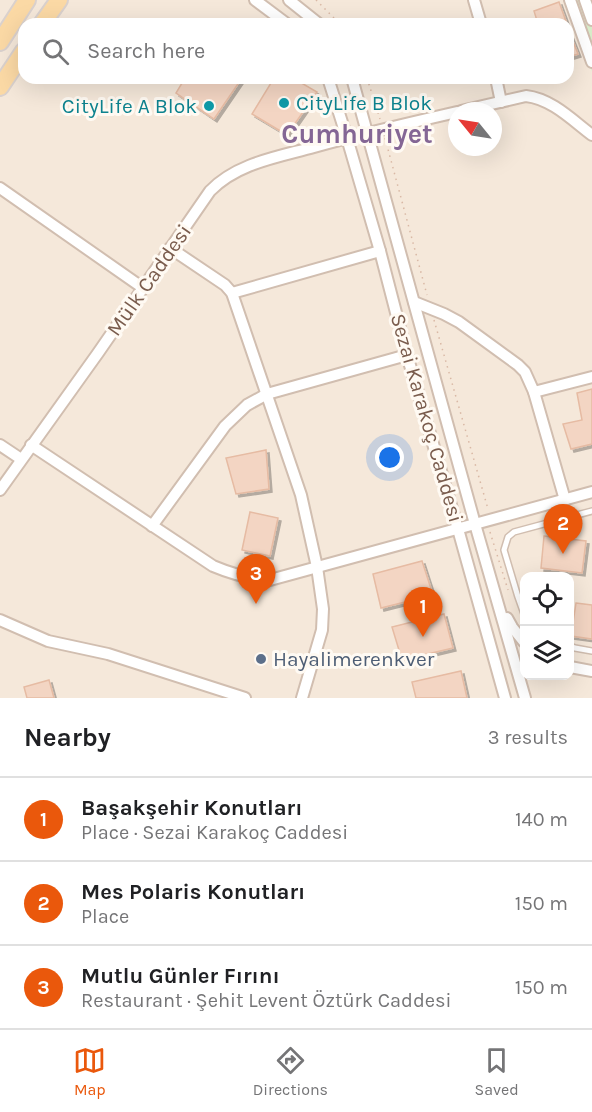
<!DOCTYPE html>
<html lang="en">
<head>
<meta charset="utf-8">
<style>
  :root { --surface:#fff; --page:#f6f6f6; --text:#202124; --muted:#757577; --line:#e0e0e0; --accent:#ea580c }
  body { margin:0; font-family:Karla,sans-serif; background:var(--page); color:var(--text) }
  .controls { position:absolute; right:18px; bottom:18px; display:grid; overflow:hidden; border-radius:12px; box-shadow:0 6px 24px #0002 }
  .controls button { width:54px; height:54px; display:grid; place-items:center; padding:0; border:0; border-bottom:2px solid var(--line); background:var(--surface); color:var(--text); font:30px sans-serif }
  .compass { position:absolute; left:448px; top:102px; width:54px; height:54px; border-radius:50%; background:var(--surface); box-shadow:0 6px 24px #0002; rotate:300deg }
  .you { position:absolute; left:390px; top:458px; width:21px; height:21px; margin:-15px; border:4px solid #fff; border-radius:50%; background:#1a73e8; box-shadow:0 0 0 9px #1a73e833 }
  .badge { display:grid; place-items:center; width:39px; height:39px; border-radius:50%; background:var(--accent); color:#fff; font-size:20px; font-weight:700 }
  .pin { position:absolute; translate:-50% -50px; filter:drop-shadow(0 2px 3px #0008) }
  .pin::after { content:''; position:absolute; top:32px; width:21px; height:18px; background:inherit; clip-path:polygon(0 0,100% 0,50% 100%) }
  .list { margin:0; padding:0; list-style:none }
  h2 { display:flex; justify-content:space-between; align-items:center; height:78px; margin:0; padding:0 24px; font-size:26px }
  h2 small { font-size:20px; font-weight:400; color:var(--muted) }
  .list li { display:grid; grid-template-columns:39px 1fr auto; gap:18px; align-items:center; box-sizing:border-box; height:84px; padding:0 24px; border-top:2px solid var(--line) }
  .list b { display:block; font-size:22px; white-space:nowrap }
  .list p { margin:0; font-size:20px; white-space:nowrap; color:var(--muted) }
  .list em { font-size:20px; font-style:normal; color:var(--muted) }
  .icon { flex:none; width:33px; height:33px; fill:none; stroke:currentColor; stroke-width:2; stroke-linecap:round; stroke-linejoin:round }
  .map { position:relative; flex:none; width:592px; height:698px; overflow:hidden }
  .search { position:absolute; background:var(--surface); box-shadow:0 6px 24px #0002; left:18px; right:18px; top:18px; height:66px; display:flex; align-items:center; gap:15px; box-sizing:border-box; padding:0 21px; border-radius:18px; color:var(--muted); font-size:22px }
  .sheet { height:330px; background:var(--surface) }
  nav { display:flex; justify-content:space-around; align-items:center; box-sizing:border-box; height:84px; border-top:2px solid var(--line); background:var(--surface); font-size:16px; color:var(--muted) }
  nav a { display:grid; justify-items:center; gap:3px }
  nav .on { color:var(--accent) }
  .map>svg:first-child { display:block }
</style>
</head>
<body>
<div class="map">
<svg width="592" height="698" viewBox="0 0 592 698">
  <defs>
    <filter id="shadow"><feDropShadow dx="3" dy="3" stdDeviation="0" flood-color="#0004"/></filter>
  </defs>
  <rect width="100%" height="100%" fill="#fdf6ec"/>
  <path fill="#f5e8da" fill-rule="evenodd" d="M 0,0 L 566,0 L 586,53 L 592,72 L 592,698 L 0,698 ZM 24,24 L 568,24 L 568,78 L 24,78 ZM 457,111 L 493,111 L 493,147 L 457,147 ZM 524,576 L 570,576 L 570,676 L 524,676 Z"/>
  <path fill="#d8ecc9" d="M 566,0 L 592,0 L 592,72 L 586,53 Z"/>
  <g fill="#f3d5c3" stroke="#e6bba3" stroke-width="1.5" filter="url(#shadow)">
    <path d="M 559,2 L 567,24 L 538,24 L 534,11 Z"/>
    <path d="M 568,29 L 578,54 L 568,57 Z"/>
    <path d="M 185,78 L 242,78 L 214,119 L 176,93 Z"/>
    <path d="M 274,78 L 293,78 L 317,92 L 287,135 L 252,114 Z"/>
    <path d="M 592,389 L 592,444 L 571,449 L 563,424 L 582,420 L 577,393 Z"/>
    <path d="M 266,450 L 269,489 L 236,494 L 226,458 Z"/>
    <path d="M 250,512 L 278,518 L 270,556 L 242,550 Z"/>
    <path d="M 544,536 L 586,541 L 582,573 L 541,568 Z"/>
    <path d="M 422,561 L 433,595 L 381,608 L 373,574 Z"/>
    <path d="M 576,603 L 592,605 L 592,639 L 571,636 Z"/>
    <path d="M 444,614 L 453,648 L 402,660 L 392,627 Z"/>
    <path d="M 461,671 L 467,698 L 416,698 L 412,682 Z"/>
    <path d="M 49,680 L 54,698 L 27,698 L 24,687 Z"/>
  </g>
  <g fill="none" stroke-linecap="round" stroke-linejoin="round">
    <g stroke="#d1beb0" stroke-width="8">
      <g id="lane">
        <path d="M 524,614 L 518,597 L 504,550 L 508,537 L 514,532 L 592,511"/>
        <path d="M 570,646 L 575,648 L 592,651"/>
      </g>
    </g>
    <g stroke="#d1beb0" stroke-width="14">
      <g id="street">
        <path d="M 255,0 L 287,24"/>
        <path d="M 289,0 L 319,24"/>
        <path d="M 474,0 L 481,24"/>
        <path d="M 570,0 L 592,62"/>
        <path d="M 585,0 L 592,20"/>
        <path d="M 328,78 L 347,138 L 380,251 L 407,355 L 458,529 L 505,698"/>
        <path d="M 352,78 L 475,524 L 525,698"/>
        <path d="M 496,78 L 501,102"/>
        <path d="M 461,111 L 526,96 C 552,99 572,120 592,135"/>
        <path d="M 0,188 L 143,288"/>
        <path d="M 170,248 L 225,285 L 232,293 L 301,495 L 317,567 L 323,609 L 322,630 L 302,698"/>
        <path d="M 232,293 L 380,251"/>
        <path d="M 414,302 L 444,314 L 459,322 L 518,365 L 525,372 L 534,392 L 565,500"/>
        <path d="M 534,392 L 592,377"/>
        <path d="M 0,445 L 21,459"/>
        <path d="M 31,445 L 213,566 C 232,574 250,579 270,580 L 592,492"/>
        <path d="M 0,490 L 98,353 L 210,191 C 237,163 278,157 314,147 C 361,134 409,123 457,112"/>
        <path d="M 152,526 L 225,426 L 247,405 L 267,394 L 407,355"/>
        <path d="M 507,618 L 512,627 L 524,642"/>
        <path d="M 0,620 L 48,641 L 108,654 L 245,698"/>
        <path d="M 570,667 L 592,671"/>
      </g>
    </g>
    <g stroke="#dad1cd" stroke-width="20">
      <g id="primary">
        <path d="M 42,24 L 59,0"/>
        <path d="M 0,42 L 27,0"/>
        <path d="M 0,87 L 24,51"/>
      </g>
    </g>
    <g stroke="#d9b8a5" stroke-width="1.5" stroke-dasharray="1.5 4.5" stroke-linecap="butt">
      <path d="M 316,0 L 340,24"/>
      <path d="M 367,78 L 380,119"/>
      <path d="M 385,138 L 427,295"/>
      <path d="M 434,320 L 488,509"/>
      <path d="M 490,532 L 508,590"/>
    </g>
    <use href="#lane" stroke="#fff" stroke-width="5"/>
    <use href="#street" stroke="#fff" stroke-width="10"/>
    <use href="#primary" stroke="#fbd9a5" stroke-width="16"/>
  </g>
  <g fill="#0f9aa8" stroke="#fffaf3" stroke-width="2">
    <circle cx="284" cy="103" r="6"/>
    <circle cx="209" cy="106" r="6"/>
  </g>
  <circle fill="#5c6f8a" stroke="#fffaf3" stroke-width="2" cx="261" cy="659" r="6"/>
  <g text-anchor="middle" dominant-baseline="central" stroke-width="6" stroke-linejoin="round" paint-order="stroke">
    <g font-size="21" fill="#0d838f" stroke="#fffaf3" text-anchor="start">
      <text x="296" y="103">CityLife B Blok</text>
      <text x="197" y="106" text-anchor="end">CityLife A Blok</text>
    </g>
    <g font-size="21" fill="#7a5c4d" stroke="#fffaf3">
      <text transform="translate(149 280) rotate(-55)">Mülk Caddesi</text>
      <text transform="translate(427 418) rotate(74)">Sezai Karakoç Caddesi</text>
    </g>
    <g font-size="21" fill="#4e5e75" stroke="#fffaf3" text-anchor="start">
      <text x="273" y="659">Hayalimerenkver</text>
    </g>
    <g font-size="27" font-weight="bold" fill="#846695" stroke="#fffaf3">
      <text x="357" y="134">Cumhuriyet</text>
    </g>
  </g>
</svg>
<div class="controls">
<button><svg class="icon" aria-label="locate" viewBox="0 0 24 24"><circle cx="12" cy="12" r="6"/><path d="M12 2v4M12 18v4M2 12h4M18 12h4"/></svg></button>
<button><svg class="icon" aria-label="layers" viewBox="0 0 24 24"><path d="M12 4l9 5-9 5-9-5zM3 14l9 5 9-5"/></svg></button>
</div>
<svg class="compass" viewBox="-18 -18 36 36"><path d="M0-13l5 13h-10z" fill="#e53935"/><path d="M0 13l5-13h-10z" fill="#757577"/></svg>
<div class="you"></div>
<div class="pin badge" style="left:423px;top:637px">1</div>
<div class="pin badge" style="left:563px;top:554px">2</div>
<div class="pin badge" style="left:256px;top:604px">3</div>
<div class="search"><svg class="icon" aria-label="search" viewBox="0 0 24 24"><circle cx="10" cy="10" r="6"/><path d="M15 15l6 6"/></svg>Search here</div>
</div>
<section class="sheet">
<h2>Nearby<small>3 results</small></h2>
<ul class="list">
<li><span class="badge">1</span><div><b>Başakşehir Konutları</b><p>Place · Sezai Karakoç Caddesi</p></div><em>140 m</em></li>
<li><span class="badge">2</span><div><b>Mes Polaris Konutları</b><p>Place</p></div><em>150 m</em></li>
<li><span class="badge">3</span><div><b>Mutlu Günler Fırını</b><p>Restaurant · Şehit Levent Öztürk Caddesi</p></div><em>150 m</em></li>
</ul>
</section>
<nav>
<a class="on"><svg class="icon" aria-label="map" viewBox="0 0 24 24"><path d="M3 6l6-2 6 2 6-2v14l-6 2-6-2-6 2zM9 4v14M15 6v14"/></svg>Map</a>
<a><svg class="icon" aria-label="directions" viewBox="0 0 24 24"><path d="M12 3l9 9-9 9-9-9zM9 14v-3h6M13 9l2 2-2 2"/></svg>Directions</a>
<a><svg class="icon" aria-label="saved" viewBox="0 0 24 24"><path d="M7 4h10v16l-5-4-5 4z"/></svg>Saved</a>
</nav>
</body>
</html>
